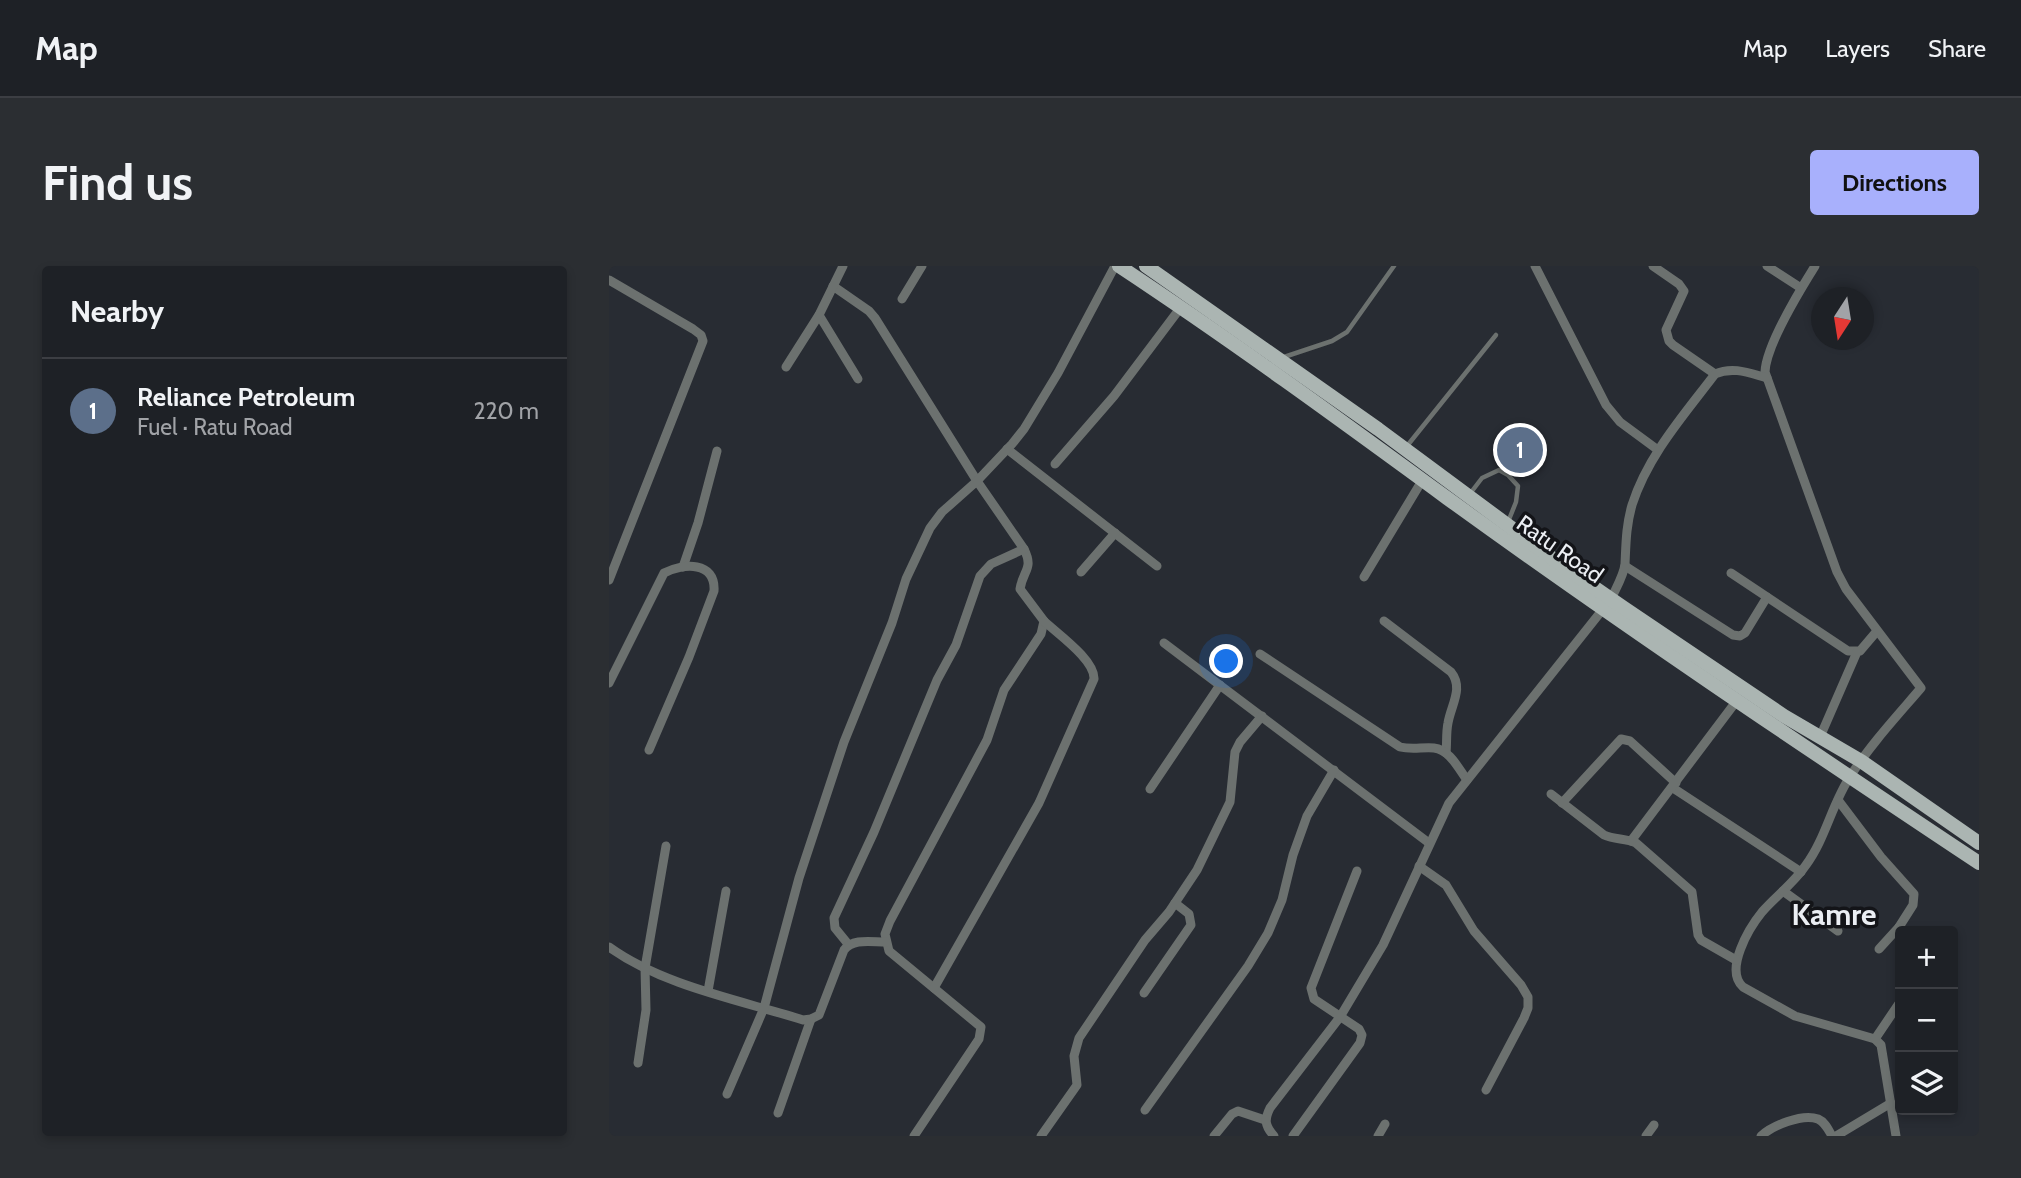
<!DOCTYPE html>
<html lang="en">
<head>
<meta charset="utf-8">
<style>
  :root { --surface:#1e2126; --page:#2b2e32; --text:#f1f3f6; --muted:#a1a3a7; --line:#3c3e43; --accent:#a8b0fc }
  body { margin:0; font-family:Cabin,sans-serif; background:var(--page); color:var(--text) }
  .controls { position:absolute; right:21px; bottom:21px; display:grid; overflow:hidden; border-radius:7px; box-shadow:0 4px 10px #0003 }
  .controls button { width:63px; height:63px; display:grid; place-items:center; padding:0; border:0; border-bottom:2px solid var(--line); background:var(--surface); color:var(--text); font:35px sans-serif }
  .compass { position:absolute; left:1202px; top:21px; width:63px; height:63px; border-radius:50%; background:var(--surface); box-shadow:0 4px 10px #0003; rotate:192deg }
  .you { position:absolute; left:618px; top:396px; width:24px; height:24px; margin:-18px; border:5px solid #fff; border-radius:50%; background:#1a73e8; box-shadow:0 0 0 10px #1a73e833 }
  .badge { display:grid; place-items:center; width:46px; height:46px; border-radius:50%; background:var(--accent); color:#fff; font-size:23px; font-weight:700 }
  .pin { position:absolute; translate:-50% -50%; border:4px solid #fff; box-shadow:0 2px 7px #0006 }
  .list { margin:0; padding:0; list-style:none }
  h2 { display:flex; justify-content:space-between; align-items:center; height:91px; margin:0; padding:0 28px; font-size:30px }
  h2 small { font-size:23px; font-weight:400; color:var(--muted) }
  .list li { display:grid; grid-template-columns:46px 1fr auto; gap:21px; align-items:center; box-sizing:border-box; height:105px; padding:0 28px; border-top:2px solid var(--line) }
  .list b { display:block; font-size:26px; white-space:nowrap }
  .list p { margin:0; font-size:23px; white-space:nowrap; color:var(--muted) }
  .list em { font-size:23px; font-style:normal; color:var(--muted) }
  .icon { flex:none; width:38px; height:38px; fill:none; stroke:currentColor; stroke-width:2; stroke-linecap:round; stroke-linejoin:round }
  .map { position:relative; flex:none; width:1370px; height:870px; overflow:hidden; border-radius:7px }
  header { display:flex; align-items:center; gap:42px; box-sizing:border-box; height:98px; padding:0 35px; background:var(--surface); border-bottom:2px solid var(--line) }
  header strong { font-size:33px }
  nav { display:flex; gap:38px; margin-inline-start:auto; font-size:24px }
  .intro { display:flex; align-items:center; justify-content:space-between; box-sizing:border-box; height:168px; padding:0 42px }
  h1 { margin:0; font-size:49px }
  .button { padding:18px 32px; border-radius:7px; background:var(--accent); color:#111; font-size:24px; font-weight:700 }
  main { display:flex; gap:42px; padding:0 42px }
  aside { flex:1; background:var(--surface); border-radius:7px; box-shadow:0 4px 10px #0003 }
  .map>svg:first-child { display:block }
</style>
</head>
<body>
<header>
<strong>Map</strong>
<nav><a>Map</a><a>Layers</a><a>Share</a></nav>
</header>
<div class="intro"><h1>Find us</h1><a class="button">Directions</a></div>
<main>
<aside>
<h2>Nearby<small></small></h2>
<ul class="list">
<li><span class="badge" style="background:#5c6f8a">1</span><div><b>Reliance Petroleum</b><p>Fuel · Ratu Road</p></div><em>220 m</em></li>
</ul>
</aside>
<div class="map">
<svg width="1370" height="870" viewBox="0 0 1370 870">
  <rect width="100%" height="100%" fill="#282c33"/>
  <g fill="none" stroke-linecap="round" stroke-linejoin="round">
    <g stroke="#6c716f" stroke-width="4.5">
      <path d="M 675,91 L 723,75 L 738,66 L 785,0"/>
      <path d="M 798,180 L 887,69"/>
      <path d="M 860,229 L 873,212 L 890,204 L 899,209 L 909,220 L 907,236 L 899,256"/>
    </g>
    <g stroke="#6c716f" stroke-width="9">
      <path d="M 926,0 L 997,139 L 1011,156 L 1049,184"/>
      <path d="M 1044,0 L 1070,18 L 1075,25 L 1057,64 L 1060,75 L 1064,79 L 1106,108"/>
      <path d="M 1158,0 L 1192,22"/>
      <path d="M 1206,0 C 1191,24 1157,79 1156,106 L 1228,306 L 1237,323 L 1312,422 C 1288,450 1262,478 1242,509 C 1223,537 1217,572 1197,599 C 1185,617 1167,630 1153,646 C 1140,662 1115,704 1134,721 L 1186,750 L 1266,773 L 1272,779 L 1287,870"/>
      <path d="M 0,14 L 84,63 L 92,69 L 94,75 L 0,314"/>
      <path d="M 224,20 L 260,45 L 266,52 L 368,215 L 415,283 C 425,303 414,304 411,323 L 435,355 L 432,368 L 395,424 L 378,474 L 281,655 L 276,668 L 280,685 L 372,761 L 370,773 L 305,870"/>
      <path d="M 293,33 L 313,0"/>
      <path d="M 210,49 L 249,113"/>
      <path d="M 177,101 L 210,49 L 234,0"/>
      <path d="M 398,183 L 548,300"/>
      <path d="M 446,198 L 505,130 L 572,41"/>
      <path d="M 1016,300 L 1124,369 L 1131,370 L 1136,367 L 1158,331"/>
      <path d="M 74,301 L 89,257 L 108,185"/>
      <path d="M 472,306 L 506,267"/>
      <path d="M 1122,307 L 1239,385 L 1251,385 L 1268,365"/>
      <path d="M 755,311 L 814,213"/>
      <path d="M 775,355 L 842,406 C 855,422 842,439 839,457 C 837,466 838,477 837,487"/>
      <path d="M 555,377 L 820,577"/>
      <path d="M 651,388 L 791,481 C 803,484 813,481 825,482 C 841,484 849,502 858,514"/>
      <path d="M 0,417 L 55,307 C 74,297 107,295 105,325 L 80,391 L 40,484"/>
      <path d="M 1211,471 L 1248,386"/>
      <path d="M 1064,522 L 1192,606"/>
      <path d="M 541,523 L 611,419"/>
      <path d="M 942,528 L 995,569 C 1006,574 1017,572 1027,577 L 1083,626 L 1089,669 L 1092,674 L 1127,694"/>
      <path d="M 1229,534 L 1272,591 L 1305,628 L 1304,639 L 1290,661 L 1291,665"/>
      <path d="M 953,537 L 1012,473 L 1021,475 L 1067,517"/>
      <path d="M 1022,575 L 1129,433"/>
      <path d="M 810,600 L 837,619 L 865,665 L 912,719 L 919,731 L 919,742 L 915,752 L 877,824"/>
      <path d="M 1174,625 L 1229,665"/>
      <path d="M 239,678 L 226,662 L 225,652 L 265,566 L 328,414 L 347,379 L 371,310 L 382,298 L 415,283"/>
      <path d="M 0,681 C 54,720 131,734 194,754 L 202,753 L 210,749 L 235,684 C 244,672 262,676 277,676"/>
      <path d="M 1270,683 L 1290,661"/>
      <path d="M 325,722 L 430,537 L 485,413 C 486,394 450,369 435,355"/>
      <path d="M 99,725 L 117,625"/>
      <path d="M 535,727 L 582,659 L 580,648 L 566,637"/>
      <path d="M 1266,773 L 1291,736"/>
      <path d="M 29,797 L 37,744 L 36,702 L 57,580"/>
      <path d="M 118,828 L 155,742 L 190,612 L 235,476 L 283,357 L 297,313 L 321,262 L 333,246 L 368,215 L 403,178 L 415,163 L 449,107 L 506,0"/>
      <path d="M 536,844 L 639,700 L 659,667 L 673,634 L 684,589 L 698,550 L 725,504"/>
      <path d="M 169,847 L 202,753"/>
      <path d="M 432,870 L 468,819 L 465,790 L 470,772 L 536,674 L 560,646 L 588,604 L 621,536 L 626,486 L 631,476 L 653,450"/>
      <path d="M 605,870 L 623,848 L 629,845 L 656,854"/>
      <path d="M 665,870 C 656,860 655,854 661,842 L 731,751 L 774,679 L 840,537 L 1002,333 C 1007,322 1015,309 1016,298 C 1017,277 1017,260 1023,239 C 1039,189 1075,149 1106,108 C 1124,100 1140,107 1158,112"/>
      <path d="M 684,870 L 751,777 L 753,769 L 750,763 L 705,733 L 702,722 L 748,605"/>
      <path d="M 769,870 L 776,858"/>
      <path d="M 1037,870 L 1045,859"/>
      <path d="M 1152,870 C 1163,860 1193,847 1209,853 C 1216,856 1219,863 1223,870"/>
      <path d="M 1227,870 L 1282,837"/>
    </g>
    <g stroke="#abb5b2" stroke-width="14">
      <path d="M 510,0 C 622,74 730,153 838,232 C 1012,358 1191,478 1370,597"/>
      <path d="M 537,0 L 769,163 L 947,295 L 1015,342 L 1175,450 L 1252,495 L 1370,577"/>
    </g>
  </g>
  <g text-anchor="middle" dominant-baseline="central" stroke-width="7" stroke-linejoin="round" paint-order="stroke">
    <g font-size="23" fill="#ebeef3" stroke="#131418">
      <text transform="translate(951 283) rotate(35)">Ratu Road</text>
    </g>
    <g font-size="30" font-weight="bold" fill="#ebeef3" stroke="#131418">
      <text x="1225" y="648">Kamre</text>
    </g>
  </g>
</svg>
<div class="controls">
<button>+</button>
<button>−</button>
<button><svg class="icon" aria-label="layers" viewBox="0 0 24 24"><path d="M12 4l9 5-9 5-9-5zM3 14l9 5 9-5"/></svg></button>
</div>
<svg class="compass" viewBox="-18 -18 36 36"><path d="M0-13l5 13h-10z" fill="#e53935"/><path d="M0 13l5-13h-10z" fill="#a1a3a7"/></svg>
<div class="you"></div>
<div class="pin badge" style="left:911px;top:184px;background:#5c6f8a">1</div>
</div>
</main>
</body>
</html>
